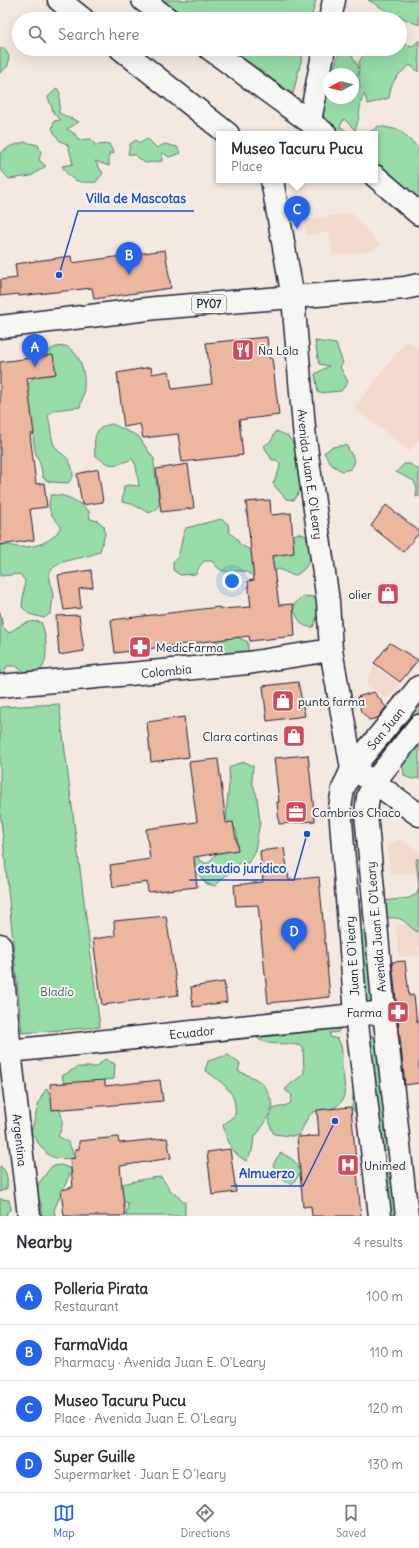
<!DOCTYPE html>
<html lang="en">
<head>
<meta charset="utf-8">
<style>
  :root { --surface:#fff; --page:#f2f2f3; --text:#2b2b33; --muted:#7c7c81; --line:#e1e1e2; --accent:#2563eb }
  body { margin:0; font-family:Delius,sans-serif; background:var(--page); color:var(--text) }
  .compass { position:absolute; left:323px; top:68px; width:36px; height:36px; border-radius:50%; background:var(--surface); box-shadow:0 4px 16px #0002; rotate:262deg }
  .you { position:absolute; left:232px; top:581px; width:14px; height:14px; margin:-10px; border:3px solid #fff; border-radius:50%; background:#1a73e8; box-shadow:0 0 0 6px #1a73e833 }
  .badge { display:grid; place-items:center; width:26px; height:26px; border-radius:50%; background:var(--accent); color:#fff; font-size:13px; font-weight:700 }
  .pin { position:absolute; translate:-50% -33px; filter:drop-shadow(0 1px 2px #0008) }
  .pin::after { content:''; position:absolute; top:21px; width:14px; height:12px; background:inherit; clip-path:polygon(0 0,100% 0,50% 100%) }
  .popup { position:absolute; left:216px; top:131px; width:162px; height:52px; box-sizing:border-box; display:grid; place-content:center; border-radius:0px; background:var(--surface); filter:drop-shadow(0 1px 3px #0005); font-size:13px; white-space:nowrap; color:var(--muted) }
  .popup b { font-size:15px; color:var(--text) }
  .popup::after { content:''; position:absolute; left:50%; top:100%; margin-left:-8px; border:8px solid transparent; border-top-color:var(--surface) }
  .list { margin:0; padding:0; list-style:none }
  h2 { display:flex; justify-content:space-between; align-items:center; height:52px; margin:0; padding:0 16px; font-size:17px }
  h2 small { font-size:13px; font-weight:400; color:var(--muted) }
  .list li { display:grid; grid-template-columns:26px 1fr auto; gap:12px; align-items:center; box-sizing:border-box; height:56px; padding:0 16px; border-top:1px solid var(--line) }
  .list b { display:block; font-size:15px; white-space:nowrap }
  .list p { margin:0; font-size:13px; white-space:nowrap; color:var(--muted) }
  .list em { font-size:13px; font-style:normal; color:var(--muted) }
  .icon { flex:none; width:22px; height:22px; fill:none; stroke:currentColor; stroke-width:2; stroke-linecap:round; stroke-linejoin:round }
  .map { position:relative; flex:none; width:419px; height:1216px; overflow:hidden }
  .search { position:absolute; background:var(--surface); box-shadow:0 4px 16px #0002; left:12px; right:12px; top:12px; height:44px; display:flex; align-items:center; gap:10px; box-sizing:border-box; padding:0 14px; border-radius:22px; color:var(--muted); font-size:15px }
  .sheet { height:276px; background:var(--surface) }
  nav { display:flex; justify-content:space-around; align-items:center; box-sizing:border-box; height:56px; border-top:1px solid var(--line); background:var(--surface); font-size:11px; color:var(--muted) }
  nav a { display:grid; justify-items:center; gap:2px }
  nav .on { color:var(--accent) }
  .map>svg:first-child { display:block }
</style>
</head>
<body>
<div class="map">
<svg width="419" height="1216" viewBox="0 0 419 1216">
  <rect width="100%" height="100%" fill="#f4e9e1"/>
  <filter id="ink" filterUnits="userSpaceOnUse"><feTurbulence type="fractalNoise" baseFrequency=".025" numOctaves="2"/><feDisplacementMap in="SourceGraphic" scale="8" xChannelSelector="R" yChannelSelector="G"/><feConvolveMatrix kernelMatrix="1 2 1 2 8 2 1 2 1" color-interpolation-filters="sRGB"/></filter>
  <g filter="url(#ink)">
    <g fill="#f2dacd">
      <path d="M 351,213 L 381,245 L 369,251 L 333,256 L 329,232 L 306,235 L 304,220 Z"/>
      <path d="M 407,340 L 419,349 L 419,440 L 410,451 L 354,408 Z"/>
      <path d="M 374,667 L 399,684 L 387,699 L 366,683 Z"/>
      <path d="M 400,839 L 419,851 L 419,863 L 414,873 L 391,875 L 387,845 Z"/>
      <path d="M 419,923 L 419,955 L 399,957 L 395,925 Z"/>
    </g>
    <g fill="#97dba7" stroke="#5c7e71">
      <path d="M 161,0 L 316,0 L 311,19 L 188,19 Z"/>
      <path d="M 368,0 L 419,0 L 419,25 L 389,12 Z"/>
      <path d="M 419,40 L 419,71 L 417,71 L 410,65 C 397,76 391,80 389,98 L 368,104 L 364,94 C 358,106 361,117 355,130 L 344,119 L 340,126 L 349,134 L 328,134 L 327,124 L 318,111 L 321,92 L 329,87 L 329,98 L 353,98 L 353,93 L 360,89 L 359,71 L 353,91 L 353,74 L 332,74 L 339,53 L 351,53 L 359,69 L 359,62 L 367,49 L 400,49 L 400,43 L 413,46 Z"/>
      <path d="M 3,47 L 9,56 L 8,66 L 0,73 L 0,49 Z"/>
      <path d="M 230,49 L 304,49 L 293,94 Z"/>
      <path d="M 57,88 L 60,93 L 59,113 L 79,122 L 67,129 L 75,134 L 78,140 L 91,139 L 95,145 L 109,144 L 114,154 L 109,153 L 109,166 L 95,161 L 103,173 L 96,182 C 79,183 71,182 62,166 L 73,164 L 68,145 L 59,140 L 52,129 L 54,121 L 61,120 L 54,114 L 48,97 Z"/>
      <path d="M 379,126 L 399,130 L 419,148 L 419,202 L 403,185 L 375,168 L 375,134 L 367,134 Z"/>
      <path d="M 148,139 L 157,148 L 165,144 L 177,147 L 181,153 L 169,157 L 162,152 L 162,161 L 145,163 L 135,155 L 128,154 L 130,144 L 136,140 L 140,143 Z"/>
      <path d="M 25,142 L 38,145 L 41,152 L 39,160 L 46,166 L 31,176 L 9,179 L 0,169 L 0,153 L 11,146 Z"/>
      <path d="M 315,341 L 336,344 L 343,363 L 340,367 L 348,382 L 341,391 L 318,393 L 315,374 L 329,366 L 319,364 Z"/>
      <path d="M 66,346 C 87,358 87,386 80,407 L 54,410 L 48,416 C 51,425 50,433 53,442 C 58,457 73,453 73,477 L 68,483 L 50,482 L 43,478 L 41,467 L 35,451 L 27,386 L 32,379 L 39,375 L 48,351 L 56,347 Z"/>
      <path d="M 112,424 L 138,436 L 154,459 C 153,466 159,494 160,503 L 156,510 L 149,513 L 132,504 L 122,502 L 124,486 L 128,485 L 139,486 L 136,465 L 132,459 C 115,466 110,468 95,455 C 94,439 93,427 112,424 Z"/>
      <path d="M 276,431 L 288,436 L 297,449 L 302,477 L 301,489 L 294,500 L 286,499 L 273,484 L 279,470 L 280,464 L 277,460 L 272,460 L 264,446 L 271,441 Z"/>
      <path d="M 346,445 L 355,461 L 351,469 L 342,471 L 332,465 L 324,453 L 332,447 Z"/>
      <path d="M 404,464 L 410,464 L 419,470 L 419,496 L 416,497 L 417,489 L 414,481 L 396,472 Z"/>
      <path d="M 51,495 C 66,494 78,501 89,511 L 90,519 L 98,521 L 104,526 L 105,534 L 100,551 C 84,561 60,556 49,573 L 53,596 L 51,613 L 44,618 L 29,614 L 22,607 L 25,581 L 20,574 L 0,576 L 0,545 C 7,544 12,546 18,547 C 35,548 54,542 61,526 C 51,516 46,508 51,495 Z"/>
      <path d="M 221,519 L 228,524 L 230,533 L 237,539 L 240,545 L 263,555 L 291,536 L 299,533 L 306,536 C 314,553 311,568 294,576 L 279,569 L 256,577 C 252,575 246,571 241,571 C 226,571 222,575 212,561 L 204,561 L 199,567 L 196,574 L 180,575 L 173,570 L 173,561 L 176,560 C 182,550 180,539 186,528 Z"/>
      <path d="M 304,596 L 314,597 C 320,608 319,615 313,627 C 304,627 302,625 298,618 C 291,607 293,603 304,596 Z"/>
      <path d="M 0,612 L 3,627 L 9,633 C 20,625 27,620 41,622 C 46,632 49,658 42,668 C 39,673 35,675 30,677 L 16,666 L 7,666 L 0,682 Z"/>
      <path d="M 220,634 L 235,636 L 248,642 L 248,657 L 217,659 C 214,649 213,643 220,634 Z"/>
      <path d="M 419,684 L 419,778 L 412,779 L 404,776 L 402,758 L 387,753 L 380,747 L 393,709 L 393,700 L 397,692 Z"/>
      <path d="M 59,704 L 100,1027 L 22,1033 L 0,809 L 0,707 Z"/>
      <path d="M 245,762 L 253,766 L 252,781 L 257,797 L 260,822 L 255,850 L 248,863 L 239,863 L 215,886 L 207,884 L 196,872 L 189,876 L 181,853 L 197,853 L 199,860 L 207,864 L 219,851 L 236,850 C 238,837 239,829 227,820 C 225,802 231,786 229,768 L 236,764 Z"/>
      <path d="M 419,858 L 419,933 C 406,926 406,916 388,918 L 380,908 L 384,901 L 409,898 L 417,894 L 419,886 L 416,860 Z"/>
      <path d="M 367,931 L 374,1001 L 366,1005 L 355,932 Z"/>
      <path d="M 278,1010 L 314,1012 L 342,1025 L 338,1032 L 330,1033 L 330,1037 L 338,1039 C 344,1049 341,1056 342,1067 C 344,1081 350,1101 333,1108 C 326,1111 318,1109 312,1113 C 306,1117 303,1129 299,1135 L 291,1136 L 274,1134 C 269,1125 268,1119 273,1109 L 290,1104 L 292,1095 L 285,1090 C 291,1082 298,1080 304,1073 L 303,1047 C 281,1038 264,1054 247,1026 L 261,1013 Z"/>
      <path d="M 363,1030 L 377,1039 L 389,1150 L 381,1152 L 352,1108 L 354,1083 Z"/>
      <path d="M 228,1055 L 240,1064 L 238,1071 C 262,1081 264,1081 273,1105 L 265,1123 L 254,1138 L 252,1151 L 246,1161 C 231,1153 227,1140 223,1125 L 235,1115 C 238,1092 222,1083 205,1070 L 208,1061 Z"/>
      <path d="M 105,1059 L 115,1064 L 114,1079 L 105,1080 L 98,1084 L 85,1081 L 75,1087 L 64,1083 L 62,1076 L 78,1067 L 96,1067 Z"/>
      <path d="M 47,1088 C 56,1105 69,1117 58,1136 L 69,1143 L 75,1158 C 47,1161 46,1154 31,1132 C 36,1117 37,1100 47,1088 Z"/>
      <path d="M 281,1153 C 291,1158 299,1162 300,1174 L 292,1184 L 285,1182 L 273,1166 L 276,1159 Z"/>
      <path d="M 61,1165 L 72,1169 L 54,1210 L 55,1216 L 42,1216 L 41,1203 L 35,1194 L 39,1183 L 52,1166 Z"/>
      <path d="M 0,1166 C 7,1170 8,1180 7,1188 L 0,1192 Z"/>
      <path d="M 385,1173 L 394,1173 L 397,1216 L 377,1216 Z"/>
      <path d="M 161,1177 L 171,1191 L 185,1202 L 185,1216 L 126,1216 L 128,1203 L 121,1201 L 113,1186 C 129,1183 144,1178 161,1177 Z"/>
      <path d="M 0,1199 L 9,1200 L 11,1209 L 7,1212 L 6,1216 L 0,1216 Z"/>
    </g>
    <g fill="#ecb69f" stroke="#22223b">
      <path d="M 165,250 L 171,288 L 94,299 L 92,288 L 19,296 L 19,294 L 0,296 L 0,280 L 17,278 L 15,264 L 71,256 L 72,263 Z"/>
      <path d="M 267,337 L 269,358 L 272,358 L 279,415 L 239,420 L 243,455 L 182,462 L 178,434 L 143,438 L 140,424 L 124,427 L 117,373 L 151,367 L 152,374 L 169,371 L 172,389 L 212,384 L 206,343 Z"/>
      <path d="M 53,355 L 56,374 L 27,378 L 34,434 L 30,434 L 36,484 L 44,483 L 47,507 L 30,509 L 34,540 L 0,545 L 0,362 Z"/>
      <path d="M 188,464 L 194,508 L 161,512 L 156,469 Z"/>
      <path d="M 98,469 L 103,502 L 82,505 L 77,474 Z"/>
      <path d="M 270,500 L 271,515 L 291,513 L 294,553 L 272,556 L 279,605 L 293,604 L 295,636 L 250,641 L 249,636 L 115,653 L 111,620 L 219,607 L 220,609 L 251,607 L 248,581 L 254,580 L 246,502 Z"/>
      <path d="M 386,505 L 419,531 L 419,533 L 403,552 L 371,526 Z"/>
      <path d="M 91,570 L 93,587 L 79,589 L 81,608 L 64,610 L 58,575 Z"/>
      <path d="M 79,615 L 84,651 L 59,655 L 56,616 Z"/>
      <path d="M 390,643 L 418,660 L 400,682 L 374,663 Z"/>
      <path d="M 298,682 L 305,716 L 267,721 L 263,686 Z"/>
      <path d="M 374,692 L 386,707 L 378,718 L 369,720 L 361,711 L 357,697 Z"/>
      <path d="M 184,717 L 189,757 L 151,762 L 147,722 Z"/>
      <path d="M 308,755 L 315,821 L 279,824 L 277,802 L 279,802 L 274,758 Z"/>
      <path d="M 218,759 L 226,823 L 233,822 L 238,850 L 194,857 L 197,887 L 148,892 L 147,882 L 113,887 L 110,865 L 150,859 L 146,829 L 197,822 L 189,762 Z"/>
      <path d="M 284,848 L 289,880 L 319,877 L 330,997 L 268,1003 L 258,905 L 236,906 L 234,885 L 263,882 L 260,851 Z"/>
      <path d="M 166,916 L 178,995 L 102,1005 L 93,939 L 115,936 L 114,921 Z"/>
      <path d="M 405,961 L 409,996 L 414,995 L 417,1023 L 419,1023 L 419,1083 L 405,1085 L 392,962 Z"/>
      <path d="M 224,982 L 227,1002 L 193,1007 L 191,987 Z"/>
      <path d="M 105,1080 L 105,1086 L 160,1080 L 163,1101 L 52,1110 L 50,1084 Z"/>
      <path d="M 351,1107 L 361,1216 L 312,1216 L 311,1206 L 303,1207 L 297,1137 L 319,1136 L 317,1110 Z"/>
      <path d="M 118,1137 L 119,1143 L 167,1138 L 171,1158 L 120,1166 L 125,1216 L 64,1216 L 61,1190 L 73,1187 L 70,1159 L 75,1158 L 75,1150 L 79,1149 L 79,1141 Z"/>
      <path d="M 230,1149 L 236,1192 L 212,1195 L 207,1152 Z"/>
    </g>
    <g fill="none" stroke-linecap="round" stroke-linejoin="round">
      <g stroke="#22223b" stroke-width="25">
        <g id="street">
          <path d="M 59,0 L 83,19"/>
          <path d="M 143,0 L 168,19"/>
          <path d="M 330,19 L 334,0"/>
          <path d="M 121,49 L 228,134"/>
          <path d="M 210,49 L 326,134"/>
          <path d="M 310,121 L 324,49"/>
          <path d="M 375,176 L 419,214"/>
          <path id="s1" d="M 272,180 L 293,298 L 305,439 L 328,601 L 331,650 L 352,769 L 374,782 L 419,815"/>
          <path id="s2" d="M 0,686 L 248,663 L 331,650"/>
          <path id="s3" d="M 0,945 L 10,1051 L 29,1216"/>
          <path id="s4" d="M 0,1052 L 384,1012"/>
        </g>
      </g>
      <g stroke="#22223b" stroke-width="25">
        <g id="secondary">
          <path id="s5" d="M 380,1216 L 356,1015 L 340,808 L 343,789 L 352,769 L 419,687"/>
          <path d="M 407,1216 L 384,1012 L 366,813 L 368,797 L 374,782 L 419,726"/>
        </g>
      </g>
      <g stroke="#22223b" stroke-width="25">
        <path id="highway" d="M 0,327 L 156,308 L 405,288 L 419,285"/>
      </g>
      <use href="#street" stroke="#f6f6f2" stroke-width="22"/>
      <use href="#secondary" stroke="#f6f6f2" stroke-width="22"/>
      <use href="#highway" stroke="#f6f6f2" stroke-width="22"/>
    </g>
  </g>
  <defs>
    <g id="restaurant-square" transform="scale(1.15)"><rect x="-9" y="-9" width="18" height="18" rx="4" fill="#d1495b" stroke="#f6f6f2"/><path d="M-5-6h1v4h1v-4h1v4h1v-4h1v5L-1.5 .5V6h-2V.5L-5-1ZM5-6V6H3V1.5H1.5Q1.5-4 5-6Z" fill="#fff"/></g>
    <g id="shop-square" transform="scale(1.15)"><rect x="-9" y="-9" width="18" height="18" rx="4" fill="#d1495b" stroke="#f6f6f2"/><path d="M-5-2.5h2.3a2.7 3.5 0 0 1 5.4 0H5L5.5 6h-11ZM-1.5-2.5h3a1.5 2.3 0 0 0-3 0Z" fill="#fff"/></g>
    <g id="pharmacy-square" transform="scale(1.15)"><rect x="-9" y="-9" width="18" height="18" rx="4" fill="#d1495b" stroke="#f6f6f2"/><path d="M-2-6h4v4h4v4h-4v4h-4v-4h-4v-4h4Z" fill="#fff"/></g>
    <g id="office-square" transform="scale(1.15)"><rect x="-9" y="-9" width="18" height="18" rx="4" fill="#d1495b" stroke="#f6f6f2"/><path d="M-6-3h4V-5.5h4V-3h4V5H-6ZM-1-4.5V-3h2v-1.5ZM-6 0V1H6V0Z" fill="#fff"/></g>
    <g id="hospital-square" transform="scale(1.15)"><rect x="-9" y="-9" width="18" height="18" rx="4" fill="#d1495b" stroke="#f6f6f2"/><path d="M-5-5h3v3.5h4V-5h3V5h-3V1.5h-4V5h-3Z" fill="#fff"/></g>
  </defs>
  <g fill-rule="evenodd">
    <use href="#restaurant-square" x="243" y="350"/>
    <use href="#shop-square" x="388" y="594"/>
    <use href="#pharmacy-square" x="140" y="647"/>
    <use href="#shop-square" x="283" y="701"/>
    <use href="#shop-square" x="294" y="736"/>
    <use href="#office-square" x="296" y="812"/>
    <use href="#pharmacy-square" x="398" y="1012"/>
    <use href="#hospital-square" x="348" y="1165"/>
  </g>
  <g text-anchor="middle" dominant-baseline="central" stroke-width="4" stroke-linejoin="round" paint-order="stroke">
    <rect fill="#f6f6f2" stroke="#626272" stroke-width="1" x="192" y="295" width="34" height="18" rx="3"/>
    <g font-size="11" font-weight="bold" fill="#22223b">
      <text x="209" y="304">PY07</text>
    </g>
    <g font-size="12" fill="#22223b" stroke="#f6f6f2" text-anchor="start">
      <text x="258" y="350">Ña Lola</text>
      <text x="372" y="594" text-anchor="end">olier</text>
      <text x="156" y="647">MedicFarma</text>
      <text x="298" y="701">punto farma</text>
      <text x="278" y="736" text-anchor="end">Clara cortinas</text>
      <text x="312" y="812">Cambrios Chaco</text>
      <text x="382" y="1012" text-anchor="end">Farma</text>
      <text x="364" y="1165">Unimed</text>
    </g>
    <g font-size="12" fill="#22223b" stroke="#f6f6f2">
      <text stroke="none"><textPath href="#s1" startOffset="297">Avenida Juan E. O'Leary</textPath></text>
      <text stroke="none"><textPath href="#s2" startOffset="167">Colombia</textPath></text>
      <text stroke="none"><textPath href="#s5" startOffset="504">San Juan</textPath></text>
      <text transform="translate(376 927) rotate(-95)">Avenida Juan E. O'Leary</text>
      <text transform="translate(352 956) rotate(-94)">Juan E O´leary</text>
      <text stroke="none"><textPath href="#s4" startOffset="193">Ecuador</textPath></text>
      <text stroke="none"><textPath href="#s3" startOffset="196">Argentina</textPath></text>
    </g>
    <g font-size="12" fill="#455a5b" stroke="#f6f6f2">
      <text x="57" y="991">Bladío</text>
    </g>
  </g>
  <path fill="none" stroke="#1d4ed8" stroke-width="1.5" d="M59 275L78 211H194M307 834L294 880H189M335 1121L303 1186H231"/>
  <g fill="#1d4ed8" stroke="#f6f6f2" stroke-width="1.5">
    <circle cx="59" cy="275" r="4"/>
    <circle cx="307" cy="834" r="4"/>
    <circle cx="335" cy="1121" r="4"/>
  </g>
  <g font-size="13" text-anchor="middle" font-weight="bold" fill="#1d4ed8" stroke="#f6f6f2" stroke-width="4" stroke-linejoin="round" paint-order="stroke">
    <text x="136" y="203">Villa de Mascotas</text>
    <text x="242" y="873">estudio juridico</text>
    <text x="267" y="1178">Almuerzo</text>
  </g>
</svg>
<svg class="compass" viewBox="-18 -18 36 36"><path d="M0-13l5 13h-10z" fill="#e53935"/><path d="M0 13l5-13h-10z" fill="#7c7c81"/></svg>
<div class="you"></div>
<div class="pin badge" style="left:35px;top:367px">A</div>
<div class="pin badge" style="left:129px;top:275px">B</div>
<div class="pin badge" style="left:297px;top:229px">C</div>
<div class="popup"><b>Museo Tacuru Pucu</b>Place</div>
<div class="pin badge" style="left:294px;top:951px">D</div>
<div class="search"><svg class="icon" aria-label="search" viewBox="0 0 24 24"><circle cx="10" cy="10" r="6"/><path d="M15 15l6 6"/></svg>Search here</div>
</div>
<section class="sheet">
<h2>Nearby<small>4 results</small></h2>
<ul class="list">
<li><span class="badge">A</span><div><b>Polleria Pirata</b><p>Restaurant</p></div><em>100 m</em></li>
<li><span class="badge">B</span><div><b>FarmaVida</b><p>Pharmacy · Avenida Juan E. O'Leary</p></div><em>110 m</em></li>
<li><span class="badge">C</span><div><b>Museo Tacuru Pucu</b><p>Place · Avenida Juan E. O'Leary</p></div><em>120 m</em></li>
<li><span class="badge">D</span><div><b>Super Guille</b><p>Supermarket · Juan E O´leary</p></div><em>130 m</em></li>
</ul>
</section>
<nav>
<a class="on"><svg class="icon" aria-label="map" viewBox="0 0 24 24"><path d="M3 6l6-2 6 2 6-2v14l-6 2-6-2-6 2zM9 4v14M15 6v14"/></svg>Map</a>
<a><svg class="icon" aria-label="directions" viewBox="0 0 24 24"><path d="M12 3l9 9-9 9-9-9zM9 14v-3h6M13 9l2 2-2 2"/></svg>Directions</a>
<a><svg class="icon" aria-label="saved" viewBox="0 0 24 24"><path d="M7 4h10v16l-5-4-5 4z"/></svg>Saved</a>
</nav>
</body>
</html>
